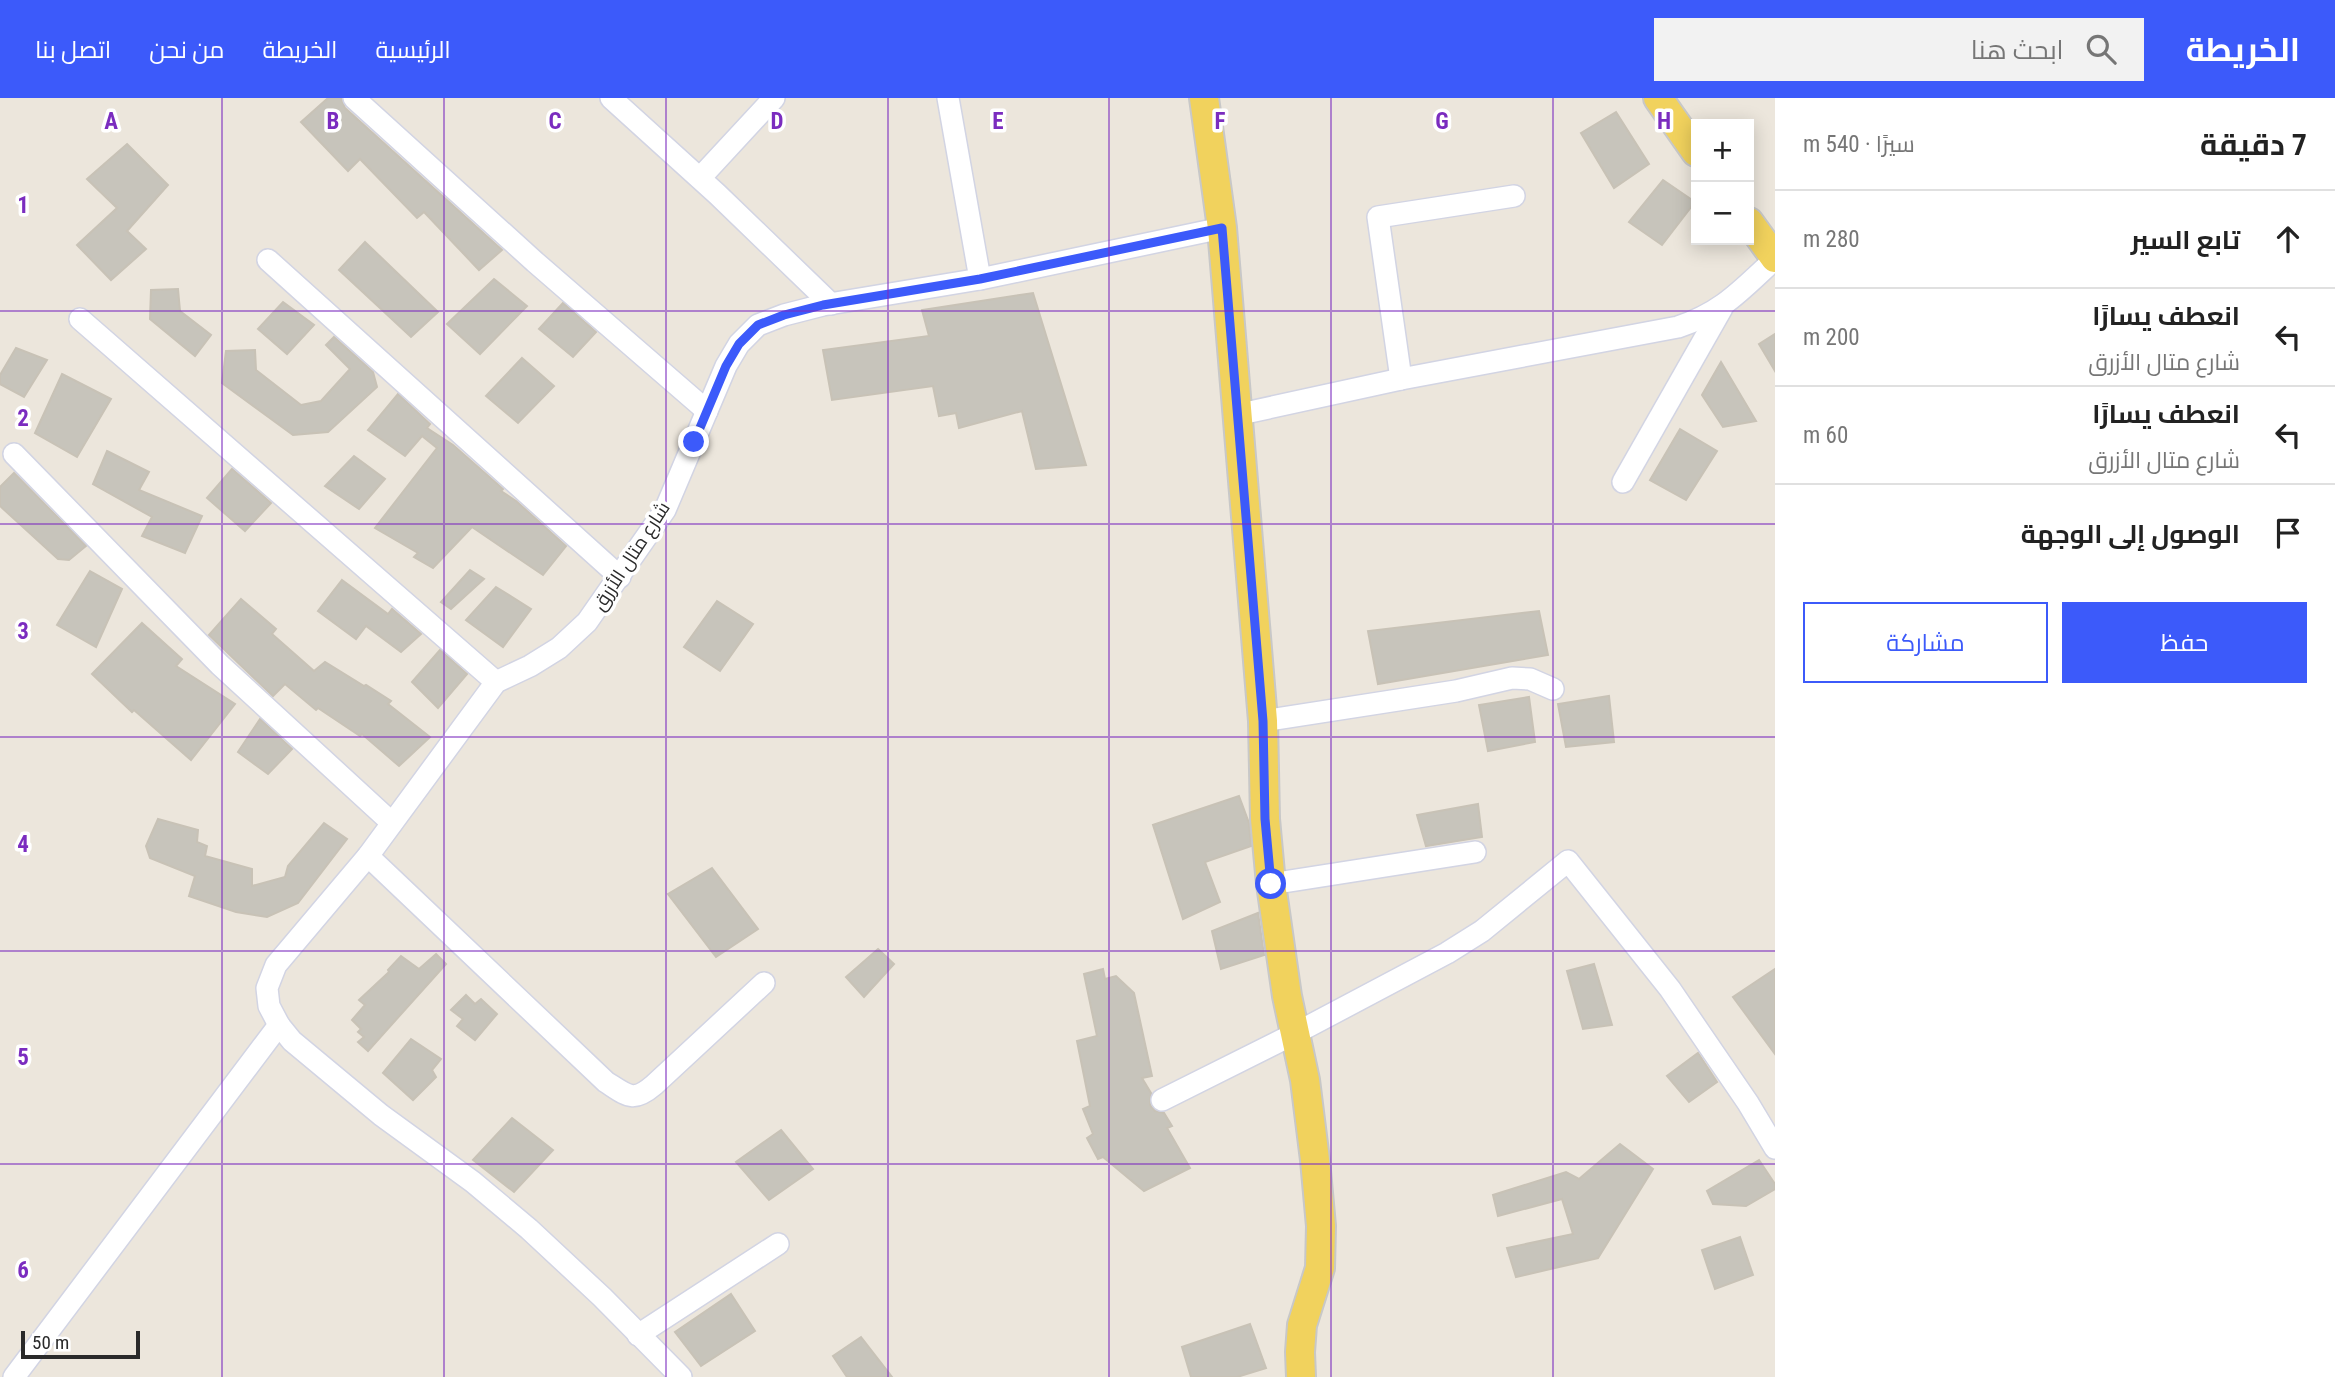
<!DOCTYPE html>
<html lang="ar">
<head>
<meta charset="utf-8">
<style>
  :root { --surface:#fff; --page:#f2f2f2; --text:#222; --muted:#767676; --line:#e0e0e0; --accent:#3c5afa }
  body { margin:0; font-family:"Roboto Condensed",Cairo,sans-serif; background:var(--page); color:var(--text); direction:rtl }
  .controls { position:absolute; right:21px; top:21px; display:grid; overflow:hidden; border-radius:0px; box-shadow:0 4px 18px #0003 }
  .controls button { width:63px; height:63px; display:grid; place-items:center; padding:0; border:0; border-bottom:2px solid var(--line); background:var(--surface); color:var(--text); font:35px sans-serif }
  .scale { position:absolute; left:21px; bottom:18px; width:119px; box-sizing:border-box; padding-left:7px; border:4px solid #2a2a2a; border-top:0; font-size:19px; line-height:24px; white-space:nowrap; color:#2a2a2a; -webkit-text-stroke:5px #fff; paint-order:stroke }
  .stop { position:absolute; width:21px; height:21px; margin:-16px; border:5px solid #3c5afa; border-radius:50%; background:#fff }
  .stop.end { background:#3c5afa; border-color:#fff; box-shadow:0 2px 7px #0008 }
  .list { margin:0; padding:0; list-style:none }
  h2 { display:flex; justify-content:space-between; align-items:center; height:91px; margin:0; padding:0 28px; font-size:30px }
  h2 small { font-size:23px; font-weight:400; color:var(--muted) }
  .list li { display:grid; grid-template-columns:46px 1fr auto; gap:21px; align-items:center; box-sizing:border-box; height:98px; padding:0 28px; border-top:2px solid var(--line) }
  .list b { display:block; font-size:26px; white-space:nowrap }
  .list p { margin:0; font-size:23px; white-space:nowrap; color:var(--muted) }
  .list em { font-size:23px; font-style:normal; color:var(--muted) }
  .actions { display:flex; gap:14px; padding:21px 28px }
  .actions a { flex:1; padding:16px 0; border:2px solid var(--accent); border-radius:0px; text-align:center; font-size:24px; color:var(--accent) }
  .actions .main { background:var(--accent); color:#fff }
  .icon { flex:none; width:38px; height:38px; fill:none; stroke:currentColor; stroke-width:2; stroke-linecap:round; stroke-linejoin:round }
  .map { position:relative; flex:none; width:1775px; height:1279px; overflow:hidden; direction:ltr }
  header { display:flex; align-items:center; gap:42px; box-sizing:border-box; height:98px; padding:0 35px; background:var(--accent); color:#fff }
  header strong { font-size:33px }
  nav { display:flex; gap:38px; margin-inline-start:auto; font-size:24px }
  .search { width:490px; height:63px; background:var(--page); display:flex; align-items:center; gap:18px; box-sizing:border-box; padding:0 24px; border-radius:0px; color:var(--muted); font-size:26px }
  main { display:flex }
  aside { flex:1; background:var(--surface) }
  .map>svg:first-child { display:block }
</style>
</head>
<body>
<header>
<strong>الخريطة</strong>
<div class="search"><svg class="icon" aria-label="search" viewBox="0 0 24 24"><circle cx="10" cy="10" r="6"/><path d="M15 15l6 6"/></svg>ابحث هنا</div>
<nav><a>الرئيسية</a><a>الخريطة</a><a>من نحن</a><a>اتصل بنا</a></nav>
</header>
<main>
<aside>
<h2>7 دقيقة<small>سيرًا · 540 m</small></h2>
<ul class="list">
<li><svg class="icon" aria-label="ahead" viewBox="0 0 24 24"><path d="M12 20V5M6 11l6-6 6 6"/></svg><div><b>تابع السير</b></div><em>280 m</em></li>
<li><svg class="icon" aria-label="left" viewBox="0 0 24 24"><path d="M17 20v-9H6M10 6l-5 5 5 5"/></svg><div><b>انعطف يسارًا</b><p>شارع متال الأزرق</p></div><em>200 m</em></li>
<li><svg class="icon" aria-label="left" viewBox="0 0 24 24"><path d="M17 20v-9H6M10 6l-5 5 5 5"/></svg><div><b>انعطف يسارًا</b><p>شارع متال الأزرق</p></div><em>60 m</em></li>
<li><svg class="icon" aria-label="arrive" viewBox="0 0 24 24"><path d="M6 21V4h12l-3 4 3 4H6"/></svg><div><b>الوصول إلى الوجهة</b></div></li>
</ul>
<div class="actions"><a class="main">حفظ</a><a>مشاركة</a></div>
</aside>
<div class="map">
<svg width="1775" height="1279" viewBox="0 0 1775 1279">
  <rect width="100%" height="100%" fill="#ece6dc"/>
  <g fill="#c7c4bb" stroke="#c8c2b6" stroke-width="2">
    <path d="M 328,0 L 341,0 L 345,10 L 502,152 L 479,172 L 424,114 L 417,120 L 360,61 L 348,73 L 301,24 Z"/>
    <path d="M 1616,14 L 1649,66 L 1614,90 L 1581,35 Z"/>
    <path d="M 127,46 L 168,87 L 127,133 L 146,151 L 111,182 L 77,147 L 117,110 L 87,81 Z"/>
    <path d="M 1663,82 L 1695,104 L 1662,147 L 1629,124 Z"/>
    <path d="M 365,144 L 438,214 L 411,239 L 339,172 Z"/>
    <path d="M 494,181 L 527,208 L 480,256 L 447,226 Z"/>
    <path d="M 178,191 L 180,213 L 211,237 L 195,258 L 150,221 L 151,192 Z"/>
    <path d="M 1033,195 L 1086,367 L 1036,371 L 1022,313 L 959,330 L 956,315 L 939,318 L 933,288 L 832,302 L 823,252 L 929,238 L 922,212 Z"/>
    <path d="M 283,204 L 314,227 L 287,256 L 258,231 Z"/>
    <path d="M 563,205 L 596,234 L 573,259 L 539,231 Z"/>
    <path d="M 1775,236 L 1775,273 L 1759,246 Z"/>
    <path d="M 334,239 L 373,274 L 377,289 L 328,334 L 293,337 L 222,285 L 226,253 L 255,252 L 256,272 L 301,307 L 321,303 L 350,271 L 326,247 Z"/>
    <path d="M 16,250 L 47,262 L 24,299 L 0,286 L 0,277 Z"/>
    <path d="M 522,260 L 554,288 L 518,325 L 486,298 Z"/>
    <path d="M 1721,264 L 1756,323 L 1723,329 L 1702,297 Z"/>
    <path d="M 62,276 L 111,301 L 77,359 L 35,335 Z"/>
    <path d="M 398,296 L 430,326 L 427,330 L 453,347 L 503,391 L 501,393 L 516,403 L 566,448 L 543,477 L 472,429 L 433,470 L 414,459 L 418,455 L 375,430 L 437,350 L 422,338 L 405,358 L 368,332 Z"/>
    <path d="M 1680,331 L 1717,353 L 1686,402 L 1650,382 Z"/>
    <path d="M 107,353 L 149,374 L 139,392 L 202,418 L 185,455 L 142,438 L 152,419 L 93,386 Z"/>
    <path d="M 354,358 L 385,381 L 359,411 L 325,388 Z"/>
    <path d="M 232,371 L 271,405 L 245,433 L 207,400 Z"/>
    <path d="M 14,375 L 86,448 L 69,462 L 58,461 L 0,408 L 0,389 Z"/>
    <path d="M 470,472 L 484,481 L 451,511 L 441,504 Z"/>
    <path d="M 90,473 L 122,491 L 96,549 L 57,527 Z"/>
    <path d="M 342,482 L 388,516 L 392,511 L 421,536 L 401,554 L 366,528 L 356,541 L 318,513 Z"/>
    <path d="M 496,489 L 531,511 L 503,549 L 466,522 Z"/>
    <path d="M 241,501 L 276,531 L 272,536 L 314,573 L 325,564 L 364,588 L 366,587 L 391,603 L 388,606 L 430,639 L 399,668 L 362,636 L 360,638 L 318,610 L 316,612 L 285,586 L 273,598 L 209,537 Z"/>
    <path d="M 717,503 L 753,526 L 720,573 L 684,549 Z"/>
    <path d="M 1539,513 L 1548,557 L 1378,586 L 1368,533 Z"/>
    <path d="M 142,525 L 182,561 L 176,568 L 235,606 L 191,662 L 134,612 L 132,614 L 92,576 Z"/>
    <path d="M 440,552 L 467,576 L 438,610 L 412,584 Z"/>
    <path d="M 1609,598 L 1614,644 L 1566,649 L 1558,606 Z"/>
    <path d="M 1529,599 L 1535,644 L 1488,653 L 1479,607 Z"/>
    <path d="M 260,621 L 292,651 L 268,676 L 238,654 Z"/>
    <path d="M 1239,698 L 1249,725 L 1251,748 L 1205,764 L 1220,804 L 1183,821 L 1153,727 Z"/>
    <path d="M 1478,706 L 1482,739 L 1426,748 L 1417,717 Z"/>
    <path d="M 158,721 L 198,732 L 197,744 L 207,748 L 205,758 L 252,771 L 252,788 L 285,779 L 288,768 L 324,725 L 347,741 L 298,805 L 267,819 L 236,814 L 189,798 L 195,778 L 150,760 L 146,748 Z"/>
    <path d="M 712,770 L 758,831 L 716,859 L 668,796 Z"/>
    <path d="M 1258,815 L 1264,857 L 1221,871 L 1212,833 Z"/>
    <path d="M 878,851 L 894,866 L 864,899 L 846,879 Z"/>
    <path d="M 436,856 L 446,866 L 368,953 L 358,944 L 364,939 L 358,934 L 361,931 L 352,922 L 365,907 L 359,902 L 389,874 L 388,872 L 401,858 L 419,871 Z"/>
    <path d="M 1594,866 L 1612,927 L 1583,931 L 1567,873 Z"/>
    <path d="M 1103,871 L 1105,881 L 1116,878 L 1134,895 L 1152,978 L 1142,980 L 1151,995 L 1150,1007 L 1155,1013 L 1164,1015 L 1172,1028 L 1167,1030 L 1190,1070 L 1144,1093 L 1103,1059 L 1098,1061 L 1087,1040 L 1093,1036 L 1083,1011 L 1090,1008 L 1077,943 L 1097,938 L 1084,876 Z"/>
    <path d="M 1775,871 L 1775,956 L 1733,899 Z"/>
    <path d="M 466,897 L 475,906 L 481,901 L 497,916 L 475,942 L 457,928 L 463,921 L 451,912 Z"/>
    <path d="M 411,941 L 441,961 L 432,972 L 436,979 L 413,1002 L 383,975 Z"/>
    <path d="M 1698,955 L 1717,984 L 1689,1004 L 1667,978 Z"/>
    <path d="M 512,1020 L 553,1052 L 514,1094 L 473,1062 Z"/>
    <path d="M 781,1032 L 813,1071 L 769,1102 L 736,1064 Z"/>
    <path d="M 1620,1046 L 1653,1071 L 1598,1160 L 1516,1179 L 1507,1150 L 1573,1136 L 1562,1101 L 1498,1118 L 1493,1097 L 1566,1074 L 1579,1081 Z"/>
    <path d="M 1759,1062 L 1775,1086 L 1775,1091 L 1746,1108 L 1713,1106 L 1707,1093 Z"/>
    <path d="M 1740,1139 L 1753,1177 L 1715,1191 L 1702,1152 Z"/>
    <path d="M 731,1196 L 755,1233 L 701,1268 L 675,1234 Z"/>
    <path d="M 1250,1226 L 1266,1270 L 1237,1279 L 1191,1279 L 1182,1249 Z"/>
    <path d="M 861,1239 L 892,1279 L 847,1279 L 833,1258 Z"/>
  </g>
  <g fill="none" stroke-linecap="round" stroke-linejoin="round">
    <g stroke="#d2d4e3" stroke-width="24">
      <g id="minor">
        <path d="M 354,0 L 535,164 L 707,313"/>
        <path d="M 611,0 L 717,96 L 831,206"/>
        <path d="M 948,0 L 980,181"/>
        <path d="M 700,80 L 774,0"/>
        <path d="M 268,162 L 620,479"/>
        <path d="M 80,221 L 496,584"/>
        <path d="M 1401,281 L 1378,119 L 1514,98"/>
        <path d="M 1236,317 L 1401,281 L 1678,229 C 1723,214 1741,192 1775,161"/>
        <path d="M 14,356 L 220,567 L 392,725"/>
        <path d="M 1623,384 L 1722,210"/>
        <path d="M 1263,623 L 1456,593 L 1512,580 L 1530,581 L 1553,591"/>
        <path d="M 368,758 L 606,984 C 628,998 633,1005 654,987 L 764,885"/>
        <path d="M 1271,786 L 1475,754"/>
        <path d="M 1162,1002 L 1296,935 L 1447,855 L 1482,833 L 1568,763 L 1670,891 L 1748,1005 L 1775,1050"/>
        <path d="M 638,1237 L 778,1146"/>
        <path d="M 14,1279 L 279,927"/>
        <path d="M 681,1279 L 602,1199 L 529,1131 L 473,1084 L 381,1017 L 292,943 L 279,927 L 269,908 L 267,890 L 276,867 L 368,758 L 496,584 L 530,568 L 559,550 L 587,524 L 665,412 L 726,268 L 739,246 L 758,227 L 784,217 L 823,207 L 980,181 L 1222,130"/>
      </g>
    </g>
    <g stroke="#c8c8c8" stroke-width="32">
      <g id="major">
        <path d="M 1204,0 L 1222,130 L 1263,623 L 1265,721 L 1271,786 L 1287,898 L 1305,982 L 1315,1062 L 1321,1128 L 1320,1170 L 1302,1227 L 1300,1254 L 1301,1279"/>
        <path d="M 1658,0 L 1696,54"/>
        <path d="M 1749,124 L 1775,160"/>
      </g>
    </g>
    <use href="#minor" stroke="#fff" stroke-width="21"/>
    <use href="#major" stroke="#f1d25d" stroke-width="28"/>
  </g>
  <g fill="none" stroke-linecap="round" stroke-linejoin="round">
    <path stroke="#3c5afa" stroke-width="9" d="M 694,344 L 726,268 L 739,246 L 758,227 L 784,217 L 823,207 L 980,181 L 1222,130 L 1263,623 L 1265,721 L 1271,786"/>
  </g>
  <path fill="none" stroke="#7b2cbf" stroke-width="2" stroke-opacity="0.55" d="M 222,0 L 222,1279M 444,0 L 444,1279M 666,0 L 666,1279M 888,0 L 888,1279M 1109,0 L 1109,1279M 1331,0 L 1331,1279M 1553,0 L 1553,1279M 0,213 L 1775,213M 0,426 L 1775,426M 0,639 L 1775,639M 0,853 L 1775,853M 0,1066 L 1775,1066"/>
  <g text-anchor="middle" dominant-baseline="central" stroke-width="7" stroke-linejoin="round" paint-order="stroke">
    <g font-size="19" fill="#2a2a2a" stroke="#fff">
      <text transform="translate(631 458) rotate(-57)">شارع متال الأزرق</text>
    </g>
  </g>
  <g font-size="23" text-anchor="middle" font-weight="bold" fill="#7b2cbf" stroke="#fff" stroke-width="7" stroke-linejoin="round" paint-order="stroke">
    <text x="111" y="31">A</text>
    <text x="333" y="31">B</text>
    <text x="555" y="31">C</text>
    <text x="777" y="31">D</text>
    <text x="998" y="31">E</text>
    <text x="1220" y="31">F</text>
    <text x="1442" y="31">G</text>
    <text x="1664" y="31">H</text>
    <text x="23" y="115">1</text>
    <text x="23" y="328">2</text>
    <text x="23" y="541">3</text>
    <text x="23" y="754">4</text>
    <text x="23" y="967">5</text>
    <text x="23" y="1180">6</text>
  </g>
</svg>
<div class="controls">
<button>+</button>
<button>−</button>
</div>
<div class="scale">50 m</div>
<div class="stop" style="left:1271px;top:786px"></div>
<div class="stop end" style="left:694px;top:344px"></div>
</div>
</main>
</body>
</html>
